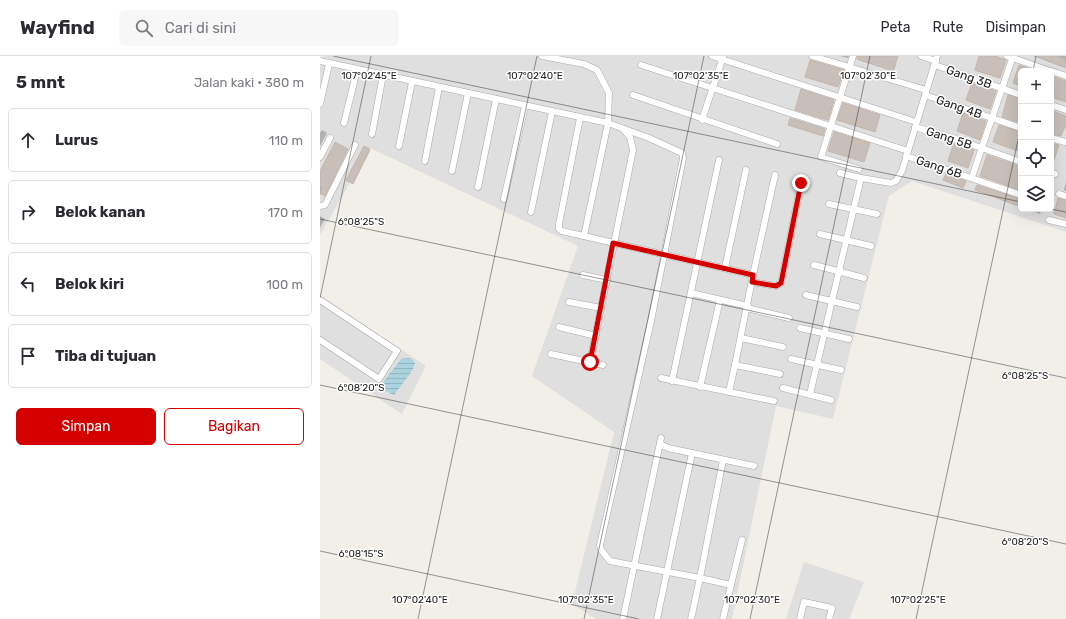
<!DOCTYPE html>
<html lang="id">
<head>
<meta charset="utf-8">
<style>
  :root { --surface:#fff; --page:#f7f7f7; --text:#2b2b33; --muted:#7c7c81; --line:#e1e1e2; --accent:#d40000 }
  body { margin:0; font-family:Rubik,sans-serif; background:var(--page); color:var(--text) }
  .controls { position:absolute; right:12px; top:12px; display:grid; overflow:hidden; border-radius:6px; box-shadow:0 4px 16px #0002 }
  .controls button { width:36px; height:36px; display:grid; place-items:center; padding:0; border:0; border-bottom:1px solid var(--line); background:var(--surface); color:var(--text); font:20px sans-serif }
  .stop { position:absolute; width:12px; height:12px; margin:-9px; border:3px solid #d40000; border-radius:50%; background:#fff }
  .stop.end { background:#d40000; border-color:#fff; box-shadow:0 1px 4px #0008 }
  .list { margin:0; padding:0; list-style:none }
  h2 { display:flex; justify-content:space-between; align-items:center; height:52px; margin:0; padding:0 16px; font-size:17px }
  h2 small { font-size:13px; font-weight:400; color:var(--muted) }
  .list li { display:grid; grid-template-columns:26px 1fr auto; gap:12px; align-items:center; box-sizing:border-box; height:64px; margin:0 8px 8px; padding:0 8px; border:1px solid var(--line); border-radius:6px }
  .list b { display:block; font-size:15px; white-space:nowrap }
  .list em { font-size:13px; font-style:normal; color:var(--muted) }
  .actions { display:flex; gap:8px; padding:12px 16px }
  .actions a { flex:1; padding:9px 0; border:1px solid var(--accent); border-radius:6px; text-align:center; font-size:14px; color:var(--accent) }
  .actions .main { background:var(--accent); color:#fff }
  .icon { flex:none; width:22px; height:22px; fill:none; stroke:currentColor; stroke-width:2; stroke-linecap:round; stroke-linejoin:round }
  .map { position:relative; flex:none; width:746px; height:563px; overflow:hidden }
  header { display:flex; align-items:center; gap:24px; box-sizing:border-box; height:56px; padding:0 20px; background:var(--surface); border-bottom:1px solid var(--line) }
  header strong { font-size:19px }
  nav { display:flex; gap:22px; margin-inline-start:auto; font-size:14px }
  .search { width:280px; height:36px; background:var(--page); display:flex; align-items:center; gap:10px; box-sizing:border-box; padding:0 14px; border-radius:6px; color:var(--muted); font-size:15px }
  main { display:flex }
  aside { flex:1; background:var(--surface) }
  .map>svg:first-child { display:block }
</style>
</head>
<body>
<header>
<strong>Wayfind</strong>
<div class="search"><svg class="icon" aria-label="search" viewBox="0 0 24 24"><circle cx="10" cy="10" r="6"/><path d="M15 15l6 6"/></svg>Cari di sini</div>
<nav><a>Peta</a><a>Rute</a><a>Disimpan</a></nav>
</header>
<main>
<aside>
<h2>5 mnt<small>Jalan kaki · 380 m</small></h2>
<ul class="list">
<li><svg class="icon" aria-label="ahead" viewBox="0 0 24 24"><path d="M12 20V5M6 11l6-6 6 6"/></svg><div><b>Lurus</b></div><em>110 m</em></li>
<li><svg class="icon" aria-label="right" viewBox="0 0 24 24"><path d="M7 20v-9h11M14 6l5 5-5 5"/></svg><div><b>Belok kanan</b></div><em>170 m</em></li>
<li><svg class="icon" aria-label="left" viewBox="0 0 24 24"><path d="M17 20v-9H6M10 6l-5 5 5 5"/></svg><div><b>Belok kiri</b></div><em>100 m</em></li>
<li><svg class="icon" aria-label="arrive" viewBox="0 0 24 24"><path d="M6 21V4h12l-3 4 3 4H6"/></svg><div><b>Tiba di tujuan</b></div></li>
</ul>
<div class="actions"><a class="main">Simpan</a><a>Bagikan</a></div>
</aside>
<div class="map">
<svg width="746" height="563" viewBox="0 0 746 563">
  <defs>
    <pattern id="water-rules" width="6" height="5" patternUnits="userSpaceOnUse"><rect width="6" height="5" fill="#aad3df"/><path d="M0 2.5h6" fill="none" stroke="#92b5bf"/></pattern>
  </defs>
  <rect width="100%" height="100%" fill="#f2efe9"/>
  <g fill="#e0dfdf" fill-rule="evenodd">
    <path d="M 3,0 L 746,0 L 746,176 L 592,125 L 569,140 L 513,363 L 456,350 L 412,563 L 276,563 L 252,548 L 294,376 L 212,320 L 258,190 L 50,92 L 0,179 L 0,12 ZM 701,15 L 731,15 L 731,153 L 701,153 Z"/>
    <path d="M 0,239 L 106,310 L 82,358 L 0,303 Z"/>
    <path d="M 484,506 L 544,526 L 529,563 L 466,563 Z"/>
  </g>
  <path fill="url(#water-rules)" d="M 89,302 L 93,304 L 95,308 L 92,315 L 74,339 L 63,334 L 60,330 L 81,303 Z"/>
  <g fill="#0003">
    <path d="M 520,0 L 529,0 L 528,2 Z"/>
    <path d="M 538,0 L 578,0 L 574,15 L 538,4 Z"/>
    <path d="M 661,0 L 670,0 L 685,5 L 680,22 L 656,15 Z"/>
    <path d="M 713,0 L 746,0 L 746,12 Z"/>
    <path d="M 514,45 L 508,64 L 476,54 Z"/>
    <path d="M 2,74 L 7,77 L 0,90 L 0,77 Z"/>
    <path d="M 44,91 L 50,95 L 33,128 Z"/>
    <path d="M 27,94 L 5,140 L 0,138 L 0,117 Z"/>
    <path d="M 701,112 L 701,135 L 661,120 Z"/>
    <path d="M 746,125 L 746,135 L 744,134 Z"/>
    <path d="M 707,153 L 722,153 L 720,158 Z"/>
    <path d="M 0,160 L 5,163 L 0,172 Z"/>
  </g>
  <g fill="#c7bfb8" stroke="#c4b6ab">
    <path d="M 537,0 L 578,0 L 573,15 L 537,3 Z"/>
    <path d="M 659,0 L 675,0 L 686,4 L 680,22 L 655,14 Z"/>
    <path d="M 715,0 L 736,0 L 746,4 L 746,12 Z"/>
    <path d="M 490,4 L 524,14 L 518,31 L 485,21 Z"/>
    <path d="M 699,9 L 715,15 L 701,15 L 701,30 L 693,27 Z"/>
    <path d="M 731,20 L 746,25 L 746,46 L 731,41 Z"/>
    <path d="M 652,27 L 676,35 L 670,53 L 646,44 Z"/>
    <path d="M 481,33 L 514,44 L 508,64 L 475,54 Z"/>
    <path d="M 688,39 L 701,43 L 701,67 L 682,61 Z"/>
    <path d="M 523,47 L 560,59 L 555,76 L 517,64 Z"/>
    <path d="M 731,54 L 746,60 L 746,68 L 741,80 L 731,78 Z"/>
    <path d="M 643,57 L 666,65 L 660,84 L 637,75 Z"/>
    <path d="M 470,62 L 505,73 L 503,80 L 468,69 Z"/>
    <path d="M 679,69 L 701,76 L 701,96 L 673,86 Z"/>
    <path d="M 514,76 L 550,87 L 544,106 L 508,95 Z"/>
    <path d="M 15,86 L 28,93 L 5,140 L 0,137 L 2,131 L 0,130 L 0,115 Z"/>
    <path d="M 634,87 L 654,94 L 648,112 L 628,105 Z"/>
    <path d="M 731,87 L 739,89 L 732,110 L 731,110 Z"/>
    <path d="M 44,90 L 50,93 L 33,128 L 26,124 Z"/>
    <path d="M 667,99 L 701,111 L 701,134 L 660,120 Z"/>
    <path d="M 626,118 L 646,125 L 643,132 L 623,124 Z"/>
    <path d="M 657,129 L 701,143 L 701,151 L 655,134 Z"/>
    <path d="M 738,142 L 746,144 L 746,162 L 734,158 Z"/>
  </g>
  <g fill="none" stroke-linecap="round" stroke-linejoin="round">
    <g stroke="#a9a9a9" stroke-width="7">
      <g id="street">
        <path d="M 222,0 L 264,8 L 277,14 L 289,37 L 288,67 L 264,180"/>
        <path d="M 392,0 L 596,66"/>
        <path d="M 492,0 L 606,34"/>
        <path d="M 533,0 L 501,101 L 539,113"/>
        <path d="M 601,0 L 616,5"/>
        <path d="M 687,0 L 730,15"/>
        <path d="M 0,5 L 288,67 L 329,82 L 362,97 L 363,102 L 331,265 L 280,489 L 281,494 L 290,505 L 380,522 L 371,563"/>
        <path d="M 321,9 L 588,95"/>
        <path d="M 615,9 L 701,39"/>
        <path d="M 731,15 L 746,20"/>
        <path d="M 313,39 L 457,88"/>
        <path d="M 605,39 L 701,72"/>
        <path d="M 0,48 L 9,8"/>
        <path d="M 731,49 L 746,54"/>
        <path d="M 260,62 L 239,168 L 239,173 L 242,175 L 433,219 L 455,119"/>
        <path d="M 382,64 L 403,1"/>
        <path d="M 24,67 L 37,14"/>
        <path d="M 595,71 L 636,83 L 701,106"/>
        <path d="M 52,78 L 63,19"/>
        <path d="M 731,82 L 745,86"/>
        <path d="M 79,90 L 92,26"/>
        <path d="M 586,100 L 701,139"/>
        <path d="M 0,101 L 10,82"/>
        <path d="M 105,105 L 119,31"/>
        <path d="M 132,115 L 148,37"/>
        <path d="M 731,116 L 735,118"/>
        <path d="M 520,117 L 541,122"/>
        <path d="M 652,121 L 693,0"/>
        <path d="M 158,131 L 176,43"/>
        <path d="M 739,138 L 746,140"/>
        <path d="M 184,143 L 205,50"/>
        <path d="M 509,148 L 557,158"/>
        <path d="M 0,150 L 5,149 L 35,89"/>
        <path d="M 211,156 L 232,56"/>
        <path d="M 729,164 L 746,168"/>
        <path d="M 500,178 L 551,190"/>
        <path d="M 494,209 L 544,222"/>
        <path d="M 405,212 L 426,114"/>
        <path d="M 263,219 L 287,224"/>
        <path d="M 433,219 L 415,309 L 460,318"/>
        <path d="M 432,226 L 456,230 L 461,227 L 481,127"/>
        <path d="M 371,237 L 428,250"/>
        <path d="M 486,239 L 537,251"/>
        <path d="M 0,244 L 77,295 L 59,323 L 0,284"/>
        <path d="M 249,246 L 281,252"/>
        <path d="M 427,252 L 469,262"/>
        <path d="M 239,271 L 276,280"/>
        <path d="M 480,272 L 529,283"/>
        <path d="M 421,282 L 463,291"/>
        <path d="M 231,298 L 283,309"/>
        <path d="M 471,303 L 521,314"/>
        <path d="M 270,306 L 313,94 L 310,81 L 303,73"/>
        <path d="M 341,322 L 454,345"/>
        <path d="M 352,325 L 399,104"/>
        <path d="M 380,331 L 400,244"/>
        <path d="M 463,332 L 511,344"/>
        <path d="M 409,336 L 415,309"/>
        <path d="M 490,338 L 541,122 L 571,127 L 576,125 L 582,115 L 617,0"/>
        <path d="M 340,388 L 348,392 L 434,410"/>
        <path d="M 403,404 L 380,522 L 411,529 L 403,563"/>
        <path d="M 411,529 L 422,484"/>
        <path d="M 303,563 L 341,382"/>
        <path d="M 337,563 L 372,397"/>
        <path d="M 480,563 L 484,546 L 512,552 L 509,563"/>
      </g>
    </g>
    <use href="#street" stroke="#fff" stroke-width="6"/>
  </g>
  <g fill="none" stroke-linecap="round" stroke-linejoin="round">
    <path stroke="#d40000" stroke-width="5" d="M 270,306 L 293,187 L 433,219 L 432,226 L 456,230 L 461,227 L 481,127"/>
  </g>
  <path fill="none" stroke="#222" stroke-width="1" stroke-opacity="0.45" d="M 13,0 L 701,146M 713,15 L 716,0M 731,153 L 746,156M 0,163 L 746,322M 0,242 L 51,0M 0,329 L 746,488M 0,495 L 319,563M 98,563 L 217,0M 264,563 L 384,0M 430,563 L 550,0M 596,563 L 701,70"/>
  <g text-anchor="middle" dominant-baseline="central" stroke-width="3" stroke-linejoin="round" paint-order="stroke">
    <g font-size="12" fill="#222" stroke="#fff">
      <text transform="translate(649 21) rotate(19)">Gang 3B</text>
      <text transform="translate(639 51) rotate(19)">Gang 4B</text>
      <text transform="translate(629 82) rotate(18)">Gang 5B</text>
      <text transform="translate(619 111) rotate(18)">Gang 6B</text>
    </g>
  </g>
  <g font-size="10" text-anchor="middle" fill="#222" stroke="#fff" stroke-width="3" stroke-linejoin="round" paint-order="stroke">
    <text x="49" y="23">107°02'45"E</text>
    <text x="215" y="23">107°02'40"E</text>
    <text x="381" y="23">107°02'35"E</text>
    <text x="548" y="23">107°02'30"E</text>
    <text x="41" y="169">6°08'25"S</text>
    <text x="705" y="323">6°08'25"S</text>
    <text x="41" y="335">6°08'20"S</text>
    <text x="705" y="489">6°08'20"S</text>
    <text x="41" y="501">6°08'15"S</text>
    <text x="100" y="547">107°02'40"E</text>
    <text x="266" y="547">107°02'35"E</text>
    <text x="432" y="547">107°02'30"E</text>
    <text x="598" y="547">107°02'25"E</text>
  </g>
</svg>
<div class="controls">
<button>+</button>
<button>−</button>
<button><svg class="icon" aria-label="locate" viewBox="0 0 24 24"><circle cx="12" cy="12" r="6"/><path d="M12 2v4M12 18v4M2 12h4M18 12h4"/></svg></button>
<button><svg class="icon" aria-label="layers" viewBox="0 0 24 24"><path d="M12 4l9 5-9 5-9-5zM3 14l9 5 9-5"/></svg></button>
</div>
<div class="stop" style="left:270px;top:306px"></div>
<div class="stop end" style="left:481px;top:127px"></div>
</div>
</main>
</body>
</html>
